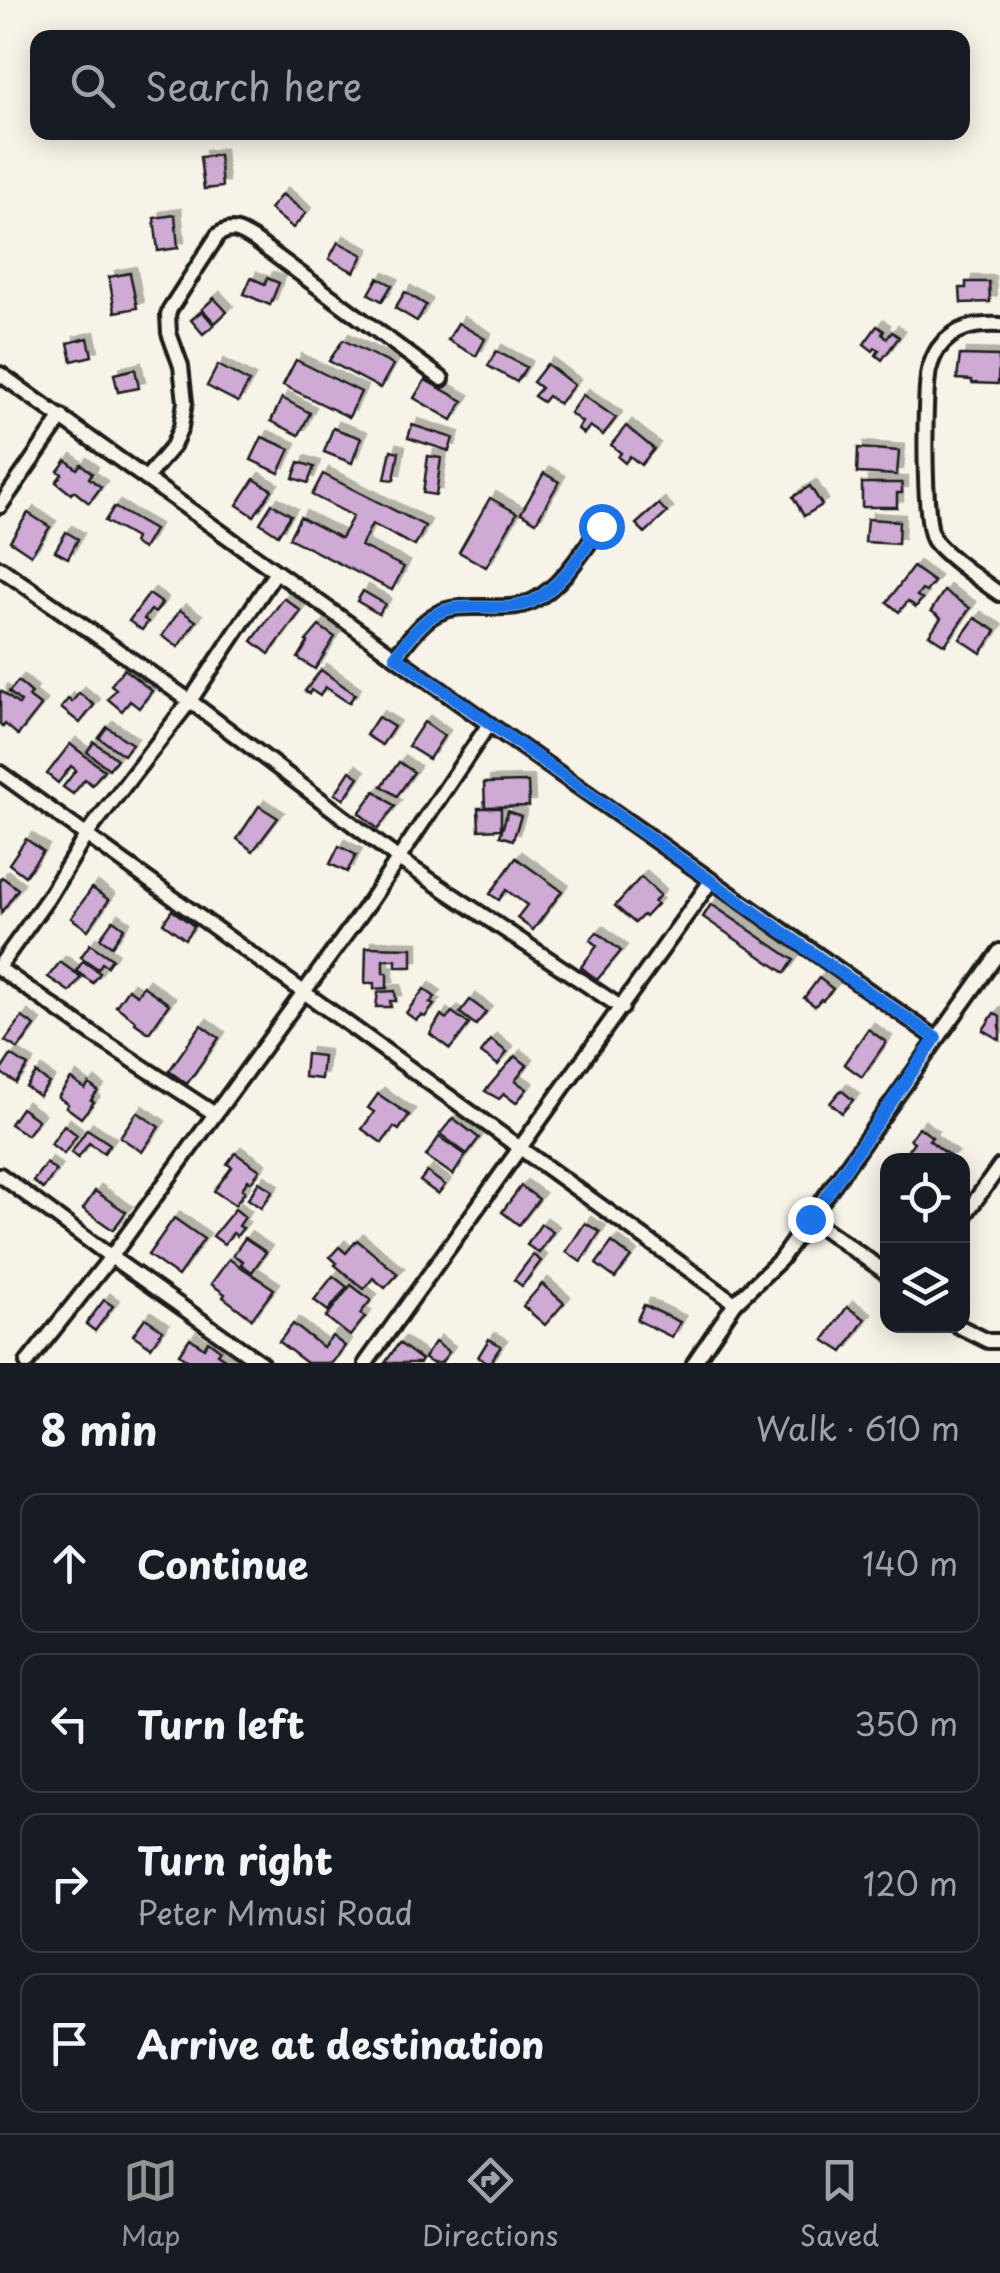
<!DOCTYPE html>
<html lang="en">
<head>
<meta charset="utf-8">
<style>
  :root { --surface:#171b24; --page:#20242c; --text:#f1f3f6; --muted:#9ea1a6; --line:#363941; --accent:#919294 }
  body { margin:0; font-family:"Playpen Sans",sans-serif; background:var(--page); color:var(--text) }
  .controls { position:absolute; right:30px; bottom:30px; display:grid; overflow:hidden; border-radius:20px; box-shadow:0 5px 25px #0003 }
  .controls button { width:90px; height:90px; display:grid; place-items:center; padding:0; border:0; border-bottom:2px solid var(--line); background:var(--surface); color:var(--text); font:50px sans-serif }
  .stop { position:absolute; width:30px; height:30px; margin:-22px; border:8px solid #1a73e8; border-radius:50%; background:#fff }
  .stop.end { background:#1a73e8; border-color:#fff; box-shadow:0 2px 10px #0008 }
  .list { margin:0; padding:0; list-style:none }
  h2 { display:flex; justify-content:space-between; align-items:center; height:130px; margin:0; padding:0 40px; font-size:42px }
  h2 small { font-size:32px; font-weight:400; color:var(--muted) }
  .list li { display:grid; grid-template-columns:65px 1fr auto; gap:30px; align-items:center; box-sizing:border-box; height:140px; margin:0 20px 20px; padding:0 20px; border:2px solid var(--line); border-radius:20px }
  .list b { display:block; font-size:38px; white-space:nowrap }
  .list p { margin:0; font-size:32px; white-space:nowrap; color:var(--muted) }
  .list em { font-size:32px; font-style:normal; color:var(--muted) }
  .icon { flex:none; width:55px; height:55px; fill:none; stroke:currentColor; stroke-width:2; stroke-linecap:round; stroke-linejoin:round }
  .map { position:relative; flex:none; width:1000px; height:1363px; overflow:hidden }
  .search { position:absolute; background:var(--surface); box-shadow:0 5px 25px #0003; left:30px; right:30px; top:30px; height:110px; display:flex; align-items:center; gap:25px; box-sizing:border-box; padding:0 35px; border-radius:20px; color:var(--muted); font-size:38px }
  .sheet { height:770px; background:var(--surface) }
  nav { display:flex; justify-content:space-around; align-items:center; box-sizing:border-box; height:140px; border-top:2px solid var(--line); background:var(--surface); font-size:28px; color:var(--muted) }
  nav a { display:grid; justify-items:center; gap:5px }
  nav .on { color:var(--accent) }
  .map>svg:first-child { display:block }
</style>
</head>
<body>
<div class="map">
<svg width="1000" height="1363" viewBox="0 0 1000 1363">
  <defs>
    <filter id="shadow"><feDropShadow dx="6" dy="-6" stdDeviation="0" flood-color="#0004"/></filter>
  </defs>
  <rect width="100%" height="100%" fill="#f7f3e8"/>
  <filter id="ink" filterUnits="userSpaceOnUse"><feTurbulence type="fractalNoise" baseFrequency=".01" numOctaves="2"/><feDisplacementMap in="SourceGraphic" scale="20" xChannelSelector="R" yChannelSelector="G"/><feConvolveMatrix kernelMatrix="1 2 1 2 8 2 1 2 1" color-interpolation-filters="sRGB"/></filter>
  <g filter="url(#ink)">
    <g fill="#ceaad4" stroke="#1c1c1c" stroke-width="2.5" filter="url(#shadow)">
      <path d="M 219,155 L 222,187 L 204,189 L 200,157 Z"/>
      <path d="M 282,194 L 306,213 L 293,228 L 270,209 Z"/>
      <path d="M 175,215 L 178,248 L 158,251 L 154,218 Z"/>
      <path d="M 338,242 L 363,255 L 354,272 L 329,259 Z"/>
      <path d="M 130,273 L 137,308 L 115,312 L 109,277 Z"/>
      <path d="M 251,278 L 265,284 L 267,278 L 279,283 L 270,305 L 244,294 Z"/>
      <path d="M 378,278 L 392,285 L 382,301 L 369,294 Z"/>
      <path d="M 966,282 L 989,282 L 990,302 L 961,303 L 960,288 L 966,288 Z"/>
      <path d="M 405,292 L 426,305 L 417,321 L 395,308 Z"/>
      <path d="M 214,298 L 227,312 L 215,323 L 202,309 Z"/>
      <path d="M 202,311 L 214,325 L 203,334 L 191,320 Z"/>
      <path d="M 458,323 L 485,339 L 476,356 L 448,340 Z"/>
      <path d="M 877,326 L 884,331 L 882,334 L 887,338 L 892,332 L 899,337 L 882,360 L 876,355 L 879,350 L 875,348 L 873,351 L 864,344 Z"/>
      <path d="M 88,338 L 92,356 L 72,361 L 68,343 Z"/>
      <path d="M 343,340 L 393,365 L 380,388 L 329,361 Z"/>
      <path d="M 496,351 L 526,367 L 517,382 L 488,366 Z"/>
      <path d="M 960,355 L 999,356 L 998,384 L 972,383 L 972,380 L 957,379 Z"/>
      <path d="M 296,360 L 361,392 L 349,417 L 283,385 Z"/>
      <path d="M 547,364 L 574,385 L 559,404 L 548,396 L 543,402 L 534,396 L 541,388 L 533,382 Z"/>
      <path d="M 218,365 L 249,382 L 238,402 L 207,386 Z"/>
      <path d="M 135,369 L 139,388 L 118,392 L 114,374 Z"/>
      <path d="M 425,380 L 463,401 L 452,420 L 414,398 Z"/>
      <path d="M 583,395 L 616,418 L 603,435 L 590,426 L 584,434 L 578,429 L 582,422 L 570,413 Z"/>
      <path d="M 282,398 L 310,413 L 299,435 L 271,421 Z"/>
      <path d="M 412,425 L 453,438 L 449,451 L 408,438 Z"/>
      <path d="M 626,426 L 654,449 L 641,465 L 630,456 L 625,463 L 618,457 L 621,453 L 611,445 Z"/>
      <path d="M 333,428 L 361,438 L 352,463 L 324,452 Z"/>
      <path d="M 262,437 L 290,449 L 279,473 L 251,460 Z"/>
      <path d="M 858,448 L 899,451 L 897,475 L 857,473 Z"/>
      <path d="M 391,450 L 399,452 L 394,480 L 385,479 Z"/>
      <path d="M 428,456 L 441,458 L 436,495 L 423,493 Z"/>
      <path d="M 66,460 L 77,469 L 81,464 L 92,473 L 89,478 L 101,487 L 89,503 L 74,491 L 71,494 L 56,482 L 62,474 L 58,471 Z"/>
      <path d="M 299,462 L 314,467 L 308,483 L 293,478 Z"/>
      <path d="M 544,473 L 559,482 L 536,522 L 521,513 Z"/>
      <path d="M 323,474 L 425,526 L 415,546 L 372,524 L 361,546 L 404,567 L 392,590 L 289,538 L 300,517 L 341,538 L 353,516 L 312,495 Z"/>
      <path d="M 254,479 L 272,490 L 254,516 L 237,505 Z"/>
      <path d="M 862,483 L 902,483 L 902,493 L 897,493 L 897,507 L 862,507 Z"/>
      <path d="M 810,486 L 822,505 L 804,516 L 793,497 Z"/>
      <path d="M 490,498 L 517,513 L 486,567 L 459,552 Z"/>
      <path d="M 272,504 L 291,515 L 278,535 L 260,523 Z"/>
      <path d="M 659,504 L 667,513 L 645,533 L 636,524 Z"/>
      <path d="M 114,507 L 154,530 L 143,549 L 133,543 L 135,538 L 105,521 Z"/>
      <path d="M 28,513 L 50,527 L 31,555 L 10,541 Z"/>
      <path d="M 867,519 L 899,521 L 898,544 L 865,542 Z"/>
      <path d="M 66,532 L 78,539 L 68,558 L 55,551 Z"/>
      <path d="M 913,567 L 934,582 L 926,592 L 922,590 L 917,596 L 922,599 L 916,607 L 908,601 L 899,612 L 887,602 Z"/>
      <path d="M 363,591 L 385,604 L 379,614 L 357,601 Z"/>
      <path d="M 944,591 L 970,608 L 945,645 L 929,635 L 941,618 L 931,611 Z"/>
      <path d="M 149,594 L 162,603 L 155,613 L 151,610 L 144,619 L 148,622 L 142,630 L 129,621 Z"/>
      <path d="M 284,598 L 301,611 L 269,654 L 252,641 Z"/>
      <path d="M 180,610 L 196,621 L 178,647 L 162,636 Z"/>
      <path d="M 975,618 L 996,631 L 981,653 L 960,639 Z"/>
      <path d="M 319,626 L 335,637 L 315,669 L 298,658 L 308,642 L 306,641 Z"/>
      <path d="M 124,669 L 152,691 L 139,708 L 130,701 L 122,711 L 108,699 L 116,689 L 111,685 Z"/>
      <path d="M 321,670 L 355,694 L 349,703 L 325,687 L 320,696 L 311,690 L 309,694 L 305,691 Z"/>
      <path d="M 18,681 L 32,693 L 29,697 L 41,706 L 18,735 L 5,724 L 3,727 L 0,724 L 0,693 L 1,691 L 19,705 L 21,702 L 9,692 Z"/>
      <path d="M 79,693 L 94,705 L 80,723 L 61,708 L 68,699 L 72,702 Z"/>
      <path d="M 378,717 L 394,727 L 382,745 L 366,735 Z"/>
      <path d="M 424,722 L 444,736 L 429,759 L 408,746 Z"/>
      <path d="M 107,727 L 132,744 L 124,755 L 99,738 Z"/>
      <path d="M 94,742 L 117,759 L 109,769 L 87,752 Z"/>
      <path d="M 70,744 L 104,770 L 92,785 L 85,779 L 73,794 L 63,787 L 76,770 L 71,766 L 58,783 L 47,774 Z"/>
      <path d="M 399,762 L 414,772 L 397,796 L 382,786 Z"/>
      <path d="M 350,771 L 359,777 L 344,799 L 335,794 Z"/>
      <path d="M 528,782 L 529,806 L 485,807 L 484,783 Z"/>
      <path d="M 375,791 L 395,806 L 378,829 L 359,813 Z"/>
      <path d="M 259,806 L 278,818 L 253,851 L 237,839 Z"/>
      <path d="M 478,808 L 501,808 L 501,829 L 479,830 Z"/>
      <path d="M 508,811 L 521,816 L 513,840 L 500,836 Z"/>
      <path d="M 26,839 L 43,851 L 25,876 L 9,864 Z"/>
      <path d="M 339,846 L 356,855 L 347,872 L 330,864 Z"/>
      <path d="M 516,858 L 562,891 L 533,930 L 517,918 L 527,905 L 506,890 L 499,900 L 490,894 Z"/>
      <path d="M 2,877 L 18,889 L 1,913 L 0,879 Z"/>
      <path d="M 641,877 L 660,895 L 654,902 L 657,904 L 645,917 L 643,915 L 635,923 L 615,906 Z"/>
      <path d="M 92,888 L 109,900 L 88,930 L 71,918 Z"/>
      <path d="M 711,904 L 794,960 L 785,973 L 703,917 Z"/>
      <path d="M 172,910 L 194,926 L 185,939 L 163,923 Z"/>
      <path d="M 113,920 L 124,928 L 112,946 L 100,938 Z"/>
      <path d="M 597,932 L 621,951 L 597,980 L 581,967 L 597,946 L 590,940 Z"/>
      <path d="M 90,944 L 112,959 L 107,966 L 102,963 L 98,969 L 81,957 Z"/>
      <path d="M 366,947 L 412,948 L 412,967 L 396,967 L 396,960 L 383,960 L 383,973 L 387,973 L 387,988 L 374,989 L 374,983 L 365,983 Z"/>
      <path d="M 83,961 L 100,973 L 93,983 L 76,971 Z"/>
      <path d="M 60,962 L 81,977 L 70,992 L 48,977 Z"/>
      <path d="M 819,978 L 833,989 L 823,1000 L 821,999 L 815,1006 L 804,998 Z"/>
      <path d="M 143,986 L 169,1004 L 149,1033 L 135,1023 L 136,1021 L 116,1006 L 128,989 L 137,995 Z"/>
      <path d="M 424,989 L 435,997 L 430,1003 L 434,1005 L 425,1017 L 421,1015 L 416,1020 L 406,1013 Z"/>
      <path d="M 395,991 L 396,1001 L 390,1001 L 391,1007 L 376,1007 L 378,992 Z"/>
      <path d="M 470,1000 L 486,1012 L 476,1025 L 460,1013 Z"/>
      <path d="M 452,1012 L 469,1024 L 450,1049 L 430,1034 L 441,1015 L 446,1019 Z"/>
      <path d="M 994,1013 L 1000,1017 L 1000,1040 L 983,1030 Z"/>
      <path d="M 22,1017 L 35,1026 L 18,1049 L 5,1041 Z"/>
      <path d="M 201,1025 L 219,1038 L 187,1084 L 169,1071 Z"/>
      <path d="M 868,1029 L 886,1042 L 862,1077 L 844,1064 Z"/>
      <path d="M 491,1040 L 507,1052 L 498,1065 L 481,1053 Z"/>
      <path d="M 306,1054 L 323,1056 L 321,1079 L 304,1077 Z"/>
      <path d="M 11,1055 L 28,1066 L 16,1083 L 0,1072 Z"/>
      <path d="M 515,1056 L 527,1065 L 515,1081 L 527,1089 L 516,1103 L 504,1094 L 499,1099 L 485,1091 Z"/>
      <path d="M 36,1073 L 49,1083 L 39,1096 L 26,1087 Z"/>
      <path d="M 71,1079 L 85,1089 L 89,1084 L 98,1091 L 91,1100 L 94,1102 L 81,1118 L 66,1107 L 68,1104 L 58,1097 Z"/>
      <path d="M 841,1090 L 853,1100 L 842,1113 L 830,1103 Z"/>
      <path d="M 378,1094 L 409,1115 L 399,1130 L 394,1127 L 382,1143 L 362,1129 L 374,1112 L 368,1108 Z"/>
      <path d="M 21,1108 L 38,1120 L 27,1135 L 10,1124 Z"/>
      <path d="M 137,1112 L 159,1127 L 142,1152 L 120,1137 Z"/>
      <path d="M 453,1118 L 479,1138 L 467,1154 L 440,1134 Z"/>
      <path d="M 64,1125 L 77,1135 L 64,1154 L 51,1144 Z"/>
      <path d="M 919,1127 L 932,1137 L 929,1140 L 952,1158 L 949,1160 L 901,1159 L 914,1142 L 910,1139 Z"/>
      <path d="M 87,1129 L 110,1144 L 104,1153 L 89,1143 L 78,1158 L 71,1153 Z"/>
      <path d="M 439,1137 L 466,1155 L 453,1175 L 426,1156 Z"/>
      <path d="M 235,1153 L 260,1170 L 251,1182 L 248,1180 L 242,1189 L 245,1191 L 235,1205 L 214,1191 L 232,1167 L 227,1164 Z"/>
      <path d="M 46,1163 L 56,1171 L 43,1189 L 33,1181 Z"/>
      <path d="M 427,1172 L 445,1185 L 438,1194 L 420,1181 Z"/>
      <path d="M 259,1182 L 273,1191 L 261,1208 L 248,1199 Z"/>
      <path d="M 521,1186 L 539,1199 L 519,1225 L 502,1212 Z"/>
      <path d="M 95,1191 L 126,1212 L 113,1230 L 83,1209 Z"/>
      <path d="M 235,1209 L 245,1217 L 239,1226 L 243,1228 L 237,1236 L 233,1233 L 224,1244 L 213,1236 Z"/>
      <path d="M 174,1218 L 204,1239 L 178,1276 L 148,1255 Z"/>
      <path d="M 585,1223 L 600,1232 L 581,1262 L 566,1252 Z"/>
      <path d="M 541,1224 L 553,1232 L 539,1253 L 527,1245 Z"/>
      <path d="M 245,1238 L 266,1252 L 252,1272 L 241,1264 L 243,1261 L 233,1255 Z"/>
      <path d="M 357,1240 L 398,1274 L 385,1288 L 373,1278 L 364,1289 L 335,1265 L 337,1263 L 330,1257 L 339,1247 L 346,1253 Z"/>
      <path d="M 612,1242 L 631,1257 L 615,1278 L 596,1264 Z"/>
      <path d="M 533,1255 L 541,1261 L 522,1286 L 514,1280 Z"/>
      <path d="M 229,1259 L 274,1289 L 252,1319 L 223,1297 L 225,1294 L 211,1284 Z"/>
      <path d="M 333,1276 L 347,1287 L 328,1311 L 314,1300 Z"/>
      <path d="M 542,1284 L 564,1303 L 545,1325 L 523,1306 Z"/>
      <path d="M 351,1285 L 371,1300 L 360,1314 L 365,1317 L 350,1336 L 326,1317 Z"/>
      <path d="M 104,1300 L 113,1306 L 95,1331 L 86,1324 Z"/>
      <path d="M 644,1305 L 680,1322 L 672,1337 L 637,1320 Z"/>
      <path d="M 847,1307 L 865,1319 L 843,1352 L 824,1340 Z"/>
      <path d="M 145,1318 L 163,1330 L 151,1347 L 133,1335 Z"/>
      <path d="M 293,1324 L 323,1347 L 332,1336 L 345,1346 L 332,1363 L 307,1363 L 279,1342 Z"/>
      <path d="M 190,1338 L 204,1348 L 208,1341 L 220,1350 L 217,1354 L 231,1363 L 191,1363 L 179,1354 Z"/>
      <path d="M 489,1339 L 501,1346 L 490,1363 L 488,1363 L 478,1357 Z"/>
      <path d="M 435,1342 L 449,1352 L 441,1363 L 432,1363 L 424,1358 Z"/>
      <path d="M 399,1343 L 422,1360 L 420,1363 L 385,1363 Z"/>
    </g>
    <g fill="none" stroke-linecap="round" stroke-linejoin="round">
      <g stroke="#1c1c1c" stroke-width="20">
        <g id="minor">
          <path d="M 1000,325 C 975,324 954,327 938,349 C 934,355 931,363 929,370 C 924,395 923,521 934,540 C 945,556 983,582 1000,594"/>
          <path d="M 0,374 L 489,724 L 936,1038"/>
          <path d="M 146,478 L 173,446 L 181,427 L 185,402 L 181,366 L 169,333 L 168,315 L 170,309 L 218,235 C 232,225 242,232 256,241 L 442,379"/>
          <path d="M 0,506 L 62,417"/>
          <path d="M 0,568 L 190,701 L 400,860 L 622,1008"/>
          <path d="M 395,656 C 407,643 418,625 433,616 C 462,597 502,616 533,601 C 563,585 582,552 601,526"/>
          <path d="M 0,773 L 735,1303"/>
          <path d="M 0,965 L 48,898 L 87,834 L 190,701 L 276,572"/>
          <path d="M 0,969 L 94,1035 L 215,1114"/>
          <path d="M 0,1175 L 111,1257 L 261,1363"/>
          <path d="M 810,1219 L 888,1274"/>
          <path d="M 962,1219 L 1000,1166"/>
          <path d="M 958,1326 L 988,1341 L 1000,1341"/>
          <path d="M 27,1363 L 111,1257 L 368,904 L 489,724"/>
          <path d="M 366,1363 L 711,881"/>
          <path d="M 694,1363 L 735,1303 L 780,1260 L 1000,951"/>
        </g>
      </g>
      <use href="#minor" stroke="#f7f3e8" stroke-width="12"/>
    </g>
  </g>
  <g fill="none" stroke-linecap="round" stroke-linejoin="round" filter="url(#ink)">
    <path stroke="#1a73e8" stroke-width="12" d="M 601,526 C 582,552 563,585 533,601 C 502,616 462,597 433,616 C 418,625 406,643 395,656 L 828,964 L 936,1038 L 810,1219"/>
  </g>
</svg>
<div class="controls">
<button><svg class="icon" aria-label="locate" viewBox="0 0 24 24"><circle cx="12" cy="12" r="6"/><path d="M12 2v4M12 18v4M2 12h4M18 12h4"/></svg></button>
<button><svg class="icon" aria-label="layers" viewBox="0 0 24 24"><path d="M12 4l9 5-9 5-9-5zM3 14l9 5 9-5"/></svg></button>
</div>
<div class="stop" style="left:601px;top:526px"></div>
<div class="stop end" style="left:810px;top:1219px"></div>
<div class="search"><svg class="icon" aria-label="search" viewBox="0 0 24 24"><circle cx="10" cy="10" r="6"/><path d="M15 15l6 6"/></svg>Search here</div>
</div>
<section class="sheet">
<h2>8 min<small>Walk · 610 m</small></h2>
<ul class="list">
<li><svg class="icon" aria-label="ahead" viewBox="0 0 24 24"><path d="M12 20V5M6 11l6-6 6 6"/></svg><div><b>Continue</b></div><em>140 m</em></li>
<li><svg class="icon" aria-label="left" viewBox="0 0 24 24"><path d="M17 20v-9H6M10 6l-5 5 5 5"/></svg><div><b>Turn left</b></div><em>350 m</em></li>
<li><svg class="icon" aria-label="right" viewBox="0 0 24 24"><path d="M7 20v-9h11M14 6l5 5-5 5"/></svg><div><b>Turn right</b><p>Peter Mmusi Road</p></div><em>120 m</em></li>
<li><svg class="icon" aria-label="arrive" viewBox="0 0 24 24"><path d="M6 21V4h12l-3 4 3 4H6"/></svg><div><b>Arrive at destination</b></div></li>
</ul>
</section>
<nav>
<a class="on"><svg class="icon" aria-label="map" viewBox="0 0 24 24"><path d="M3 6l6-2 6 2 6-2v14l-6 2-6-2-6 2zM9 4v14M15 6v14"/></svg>Map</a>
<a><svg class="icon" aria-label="directions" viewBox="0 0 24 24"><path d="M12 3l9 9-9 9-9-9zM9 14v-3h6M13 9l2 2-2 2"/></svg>Directions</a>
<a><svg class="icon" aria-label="saved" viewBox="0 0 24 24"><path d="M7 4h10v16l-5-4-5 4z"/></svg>Saved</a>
</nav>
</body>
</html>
